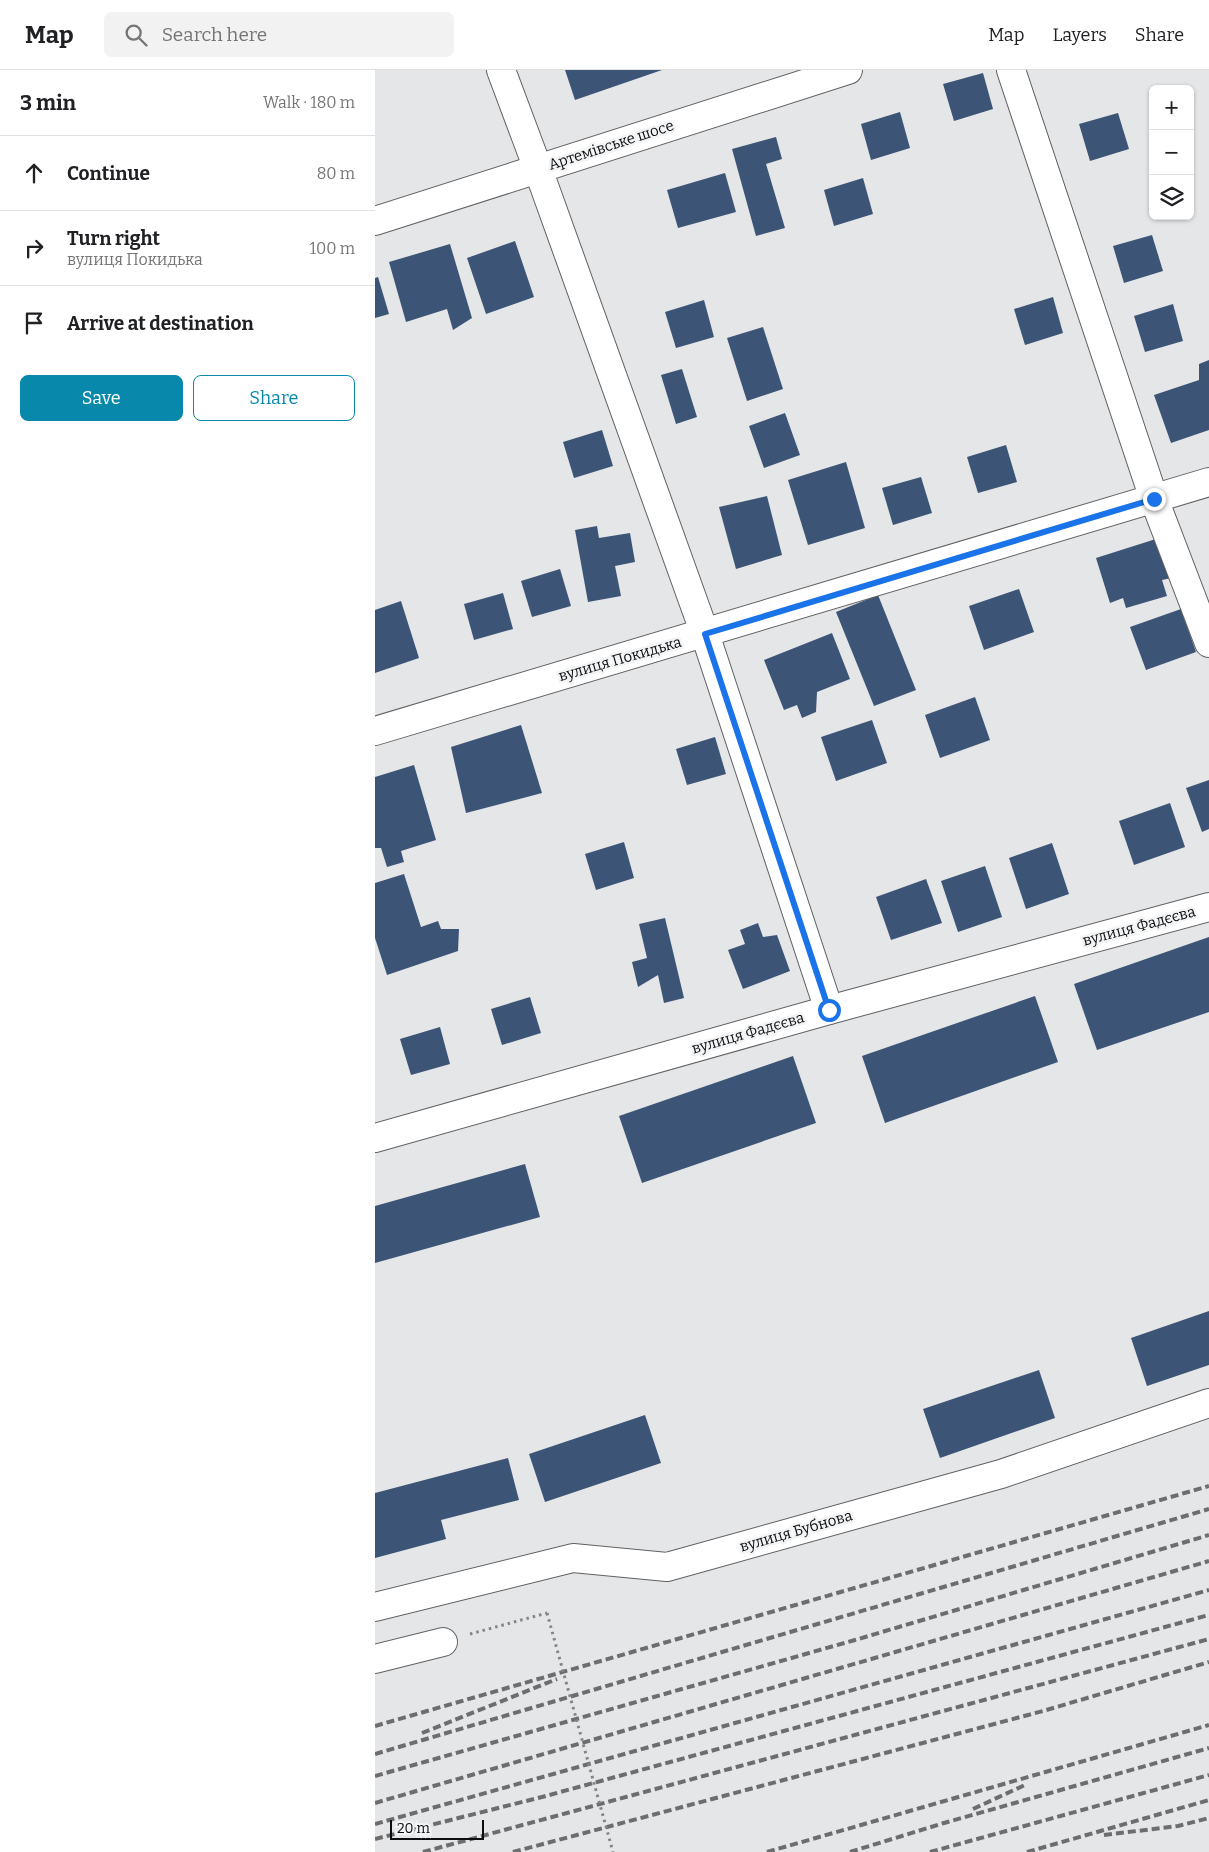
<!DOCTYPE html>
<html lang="en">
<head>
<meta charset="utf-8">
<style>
  :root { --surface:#fff; --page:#f2f2f2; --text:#202124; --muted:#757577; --line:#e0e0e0; --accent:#0889ab }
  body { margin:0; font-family:Bitter,serif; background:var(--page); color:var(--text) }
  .controls { position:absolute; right:15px; top:15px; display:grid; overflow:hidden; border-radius:8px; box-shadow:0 1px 4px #0004 }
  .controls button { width:45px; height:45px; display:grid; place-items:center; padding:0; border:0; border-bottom:1px solid var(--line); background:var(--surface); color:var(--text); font:25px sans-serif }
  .scale { position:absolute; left:15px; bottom:12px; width:94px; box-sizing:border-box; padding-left:5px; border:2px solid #0c0d0d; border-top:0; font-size:14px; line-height:18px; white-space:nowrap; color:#0c0d0d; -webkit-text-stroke:4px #f2f4f6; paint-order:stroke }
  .stop { position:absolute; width:15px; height:15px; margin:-11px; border:4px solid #1a73e8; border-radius:50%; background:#fff }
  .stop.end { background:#1a73e8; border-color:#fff; box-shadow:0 1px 5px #0008 }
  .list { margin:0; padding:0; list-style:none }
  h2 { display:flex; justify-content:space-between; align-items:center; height:65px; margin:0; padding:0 20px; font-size:21px }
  h2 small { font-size:16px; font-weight:400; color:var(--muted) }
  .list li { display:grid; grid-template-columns:32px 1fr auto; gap:15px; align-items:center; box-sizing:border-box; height:75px; padding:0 20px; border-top:1px solid var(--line) }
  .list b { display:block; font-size:19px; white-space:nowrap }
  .list p { margin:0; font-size:16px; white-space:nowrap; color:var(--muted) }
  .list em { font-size:16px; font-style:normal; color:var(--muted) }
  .actions { display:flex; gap:10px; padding:15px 20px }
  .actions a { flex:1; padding:11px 0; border:1px solid var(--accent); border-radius:8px; text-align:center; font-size:18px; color:var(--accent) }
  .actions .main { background:var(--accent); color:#fff }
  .icon { flex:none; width:28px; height:28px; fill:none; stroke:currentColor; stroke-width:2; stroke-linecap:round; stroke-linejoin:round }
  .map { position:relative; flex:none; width:834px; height:1782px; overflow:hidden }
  header { display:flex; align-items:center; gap:30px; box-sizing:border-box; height:70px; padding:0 25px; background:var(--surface); border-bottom:1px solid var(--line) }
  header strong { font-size:24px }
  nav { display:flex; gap:28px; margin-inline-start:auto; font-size:18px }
  .search { width:350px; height:45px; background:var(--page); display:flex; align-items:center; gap:12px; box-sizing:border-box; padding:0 18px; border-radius:8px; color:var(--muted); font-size:19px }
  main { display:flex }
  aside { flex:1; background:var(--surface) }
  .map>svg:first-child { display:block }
</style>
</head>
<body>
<header>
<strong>Map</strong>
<div class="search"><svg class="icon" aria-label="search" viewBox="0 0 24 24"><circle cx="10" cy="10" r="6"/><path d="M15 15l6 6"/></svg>Search here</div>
<nav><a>Map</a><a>Layers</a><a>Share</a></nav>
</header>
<main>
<aside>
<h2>3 min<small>Walk · 180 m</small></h2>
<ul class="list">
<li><svg class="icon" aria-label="ahead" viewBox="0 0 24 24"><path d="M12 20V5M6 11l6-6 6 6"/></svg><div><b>Continue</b></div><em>80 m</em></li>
<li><svg class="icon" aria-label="right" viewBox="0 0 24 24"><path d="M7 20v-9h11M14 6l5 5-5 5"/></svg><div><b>Turn right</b><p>вулиця Покидька</p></div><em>100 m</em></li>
<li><svg class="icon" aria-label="arrive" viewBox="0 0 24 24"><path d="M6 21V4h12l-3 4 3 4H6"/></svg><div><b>Arrive at destination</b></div></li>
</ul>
<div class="actions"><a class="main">Save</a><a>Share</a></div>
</aside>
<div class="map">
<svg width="834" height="1782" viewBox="0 0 834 1782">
  <rect width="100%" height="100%" fill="#e5e6e8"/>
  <g fill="#3c5475">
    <path d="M 190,0 L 287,0 L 200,30 Z"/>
    <path d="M 608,3 L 618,39 L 579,51 L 568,14 Z"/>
    <path d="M 525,42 L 535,78 L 496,90 L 486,54 Z"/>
    <path d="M 743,43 L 754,79 L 715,91 L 704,54 Z"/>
    <path d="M 401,67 L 407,89 L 391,94 L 410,158 L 381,166 L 357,79 Z"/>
    <path d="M 350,103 L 361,142 L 303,158 L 292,120 Z"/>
    <path d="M 488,108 L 498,144 L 459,156 L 449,120 Z"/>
    <path d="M 777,165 L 788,201 L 749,213 L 738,176 Z"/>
    <path d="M 140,171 L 159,227 L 111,244 L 92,188 Z"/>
    <path d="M 75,174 L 97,248 L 78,260 L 72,239 L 31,252 L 14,192 Z"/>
    <path d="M 3,207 L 14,244 L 0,248 L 0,208 Z"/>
    <path d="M 678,227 L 688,263 L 650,275 L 639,239 Z"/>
    <path d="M 329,230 L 339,267 L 301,278 L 290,242 Z"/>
    <path d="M 798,234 L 808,271 L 770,282 L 759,246 Z"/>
    <path d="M 388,257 L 408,319 L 372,331 L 352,268 Z"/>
    <path d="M 834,290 L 834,360 L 796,373 L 779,325 L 824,310 L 824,294 Z"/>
    <path d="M 307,299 L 322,347 L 301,354 L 286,305 Z"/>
    <path d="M 410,343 L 425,385 L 389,398 L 374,356 Z"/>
    <path d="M 227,360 L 238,396 L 199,408 L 188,372 Z"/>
    <path d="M 631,375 L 642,412 L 603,423 L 592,387 Z"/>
    <path d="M 471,392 L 490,458 L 433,475 L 413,410 Z"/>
    <path d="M 546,407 L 557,443 L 518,455 L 507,418 Z"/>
    <path d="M 392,426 L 407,485 L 361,499 L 344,437 Z"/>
    <path d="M 222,456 L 224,468 L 255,463 L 260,492 L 240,496 L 246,526 L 213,532 L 200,460 Z"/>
    <path d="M 784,468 L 796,508 L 787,510 L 792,526 L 751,538 L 748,528 L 735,533 L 721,488 Z"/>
    <path d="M 185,499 L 196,536 L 157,547 L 146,511 Z"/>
    <path d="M 644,519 L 659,562 L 609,580 L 594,536 Z"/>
    <path d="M 128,523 L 138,559 L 99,570 L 89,534 Z"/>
    <path d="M 503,525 L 541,620 L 499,636 L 461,542 Z"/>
    <path d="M 26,531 L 44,588 L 0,603 L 0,540 Z"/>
    <path d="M 806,539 L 821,582 L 771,600 L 755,557 Z"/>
    <path d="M 457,563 L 475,609 L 442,622 L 441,642 L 427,648 L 422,635 L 409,640 L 389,590 Z"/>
    <path d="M 600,627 L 615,670 L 565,688 L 550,645 Z"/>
    <path d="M 497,650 L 512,693 L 461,711 L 446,667 Z"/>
    <path d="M 146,655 L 167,723 L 91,743 L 76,677 Z"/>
    <path d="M 340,667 L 351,704 L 312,715 L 301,679 Z"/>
    <path d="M 39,695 L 61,770 L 26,781 L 29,792 L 12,797 L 6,778 L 0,778 L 0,707 Z"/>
    <path d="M 834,710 L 834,759 L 827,762 L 811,718 Z"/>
    <path d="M 795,733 L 810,777 L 759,795 L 744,751 Z"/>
    <path d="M 249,772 L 259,808 L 221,820 L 210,784 Z"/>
    <path d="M 677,773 L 694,824 L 651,839 L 634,788 Z"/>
    <path d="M 610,796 L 627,847 L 583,862 L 566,811 Z"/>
    <path d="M 29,804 L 46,857 L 63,851 L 66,859 L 84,859 L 83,881 L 12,905 L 0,868 L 0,813 Z"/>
    <path d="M 551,809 L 567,853 L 516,870 L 501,827 Z"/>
    <path d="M 290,848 L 309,928 L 289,933 L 283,905 L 263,917 L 257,892 L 272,888 L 264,854 Z"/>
    <path d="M 383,853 L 388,867 L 402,865 L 415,901 L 368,919 L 353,880 L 370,874 L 365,860 Z"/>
    <path d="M 834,867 L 834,942 L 722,980 L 699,914 Z"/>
    <path d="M 660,926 L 683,992 L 510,1053 L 487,986 Z"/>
    <path d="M 155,927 L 166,963 L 127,975 L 116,939 Z"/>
    <path d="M 65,957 L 75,994 L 36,1005 L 25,969 Z"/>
    <path d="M 418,986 L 441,1053 L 267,1113 L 244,1046 Z"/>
    <path d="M 150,1094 L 165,1147 L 0,1193 L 0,1136 Z"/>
    <path d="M 834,1241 L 834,1295 L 772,1316 L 756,1268 Z"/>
    <path d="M 664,1300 L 680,1348 L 565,1388 L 548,1339 Z"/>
    <path d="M 270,1345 L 286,1393 L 170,1432 L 154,1384 Z"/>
    <path d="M 133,1388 L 144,1430 L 66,1450 L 71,1469 L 0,1488 L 0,1423 Z"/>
  </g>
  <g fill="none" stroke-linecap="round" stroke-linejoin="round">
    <g stroke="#606163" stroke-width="30">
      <g id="minor">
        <path d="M 126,0 L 163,99 L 330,564 L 454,940"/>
        <path d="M 636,0 L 779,429 L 834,573"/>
        <path d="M 0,661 L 834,412"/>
        <path d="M 0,1068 L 454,940 L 834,837"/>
        <path d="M 0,1537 L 198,1488 L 292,1497 L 626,1404 L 834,1333"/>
        <path d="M 0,1589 L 68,1572"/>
      </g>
    </g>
    <g stroke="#606163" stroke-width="30">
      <path id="secondary" d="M 0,151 L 473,0"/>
    </g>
    <path stroke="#838485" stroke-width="3" stroke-dasharray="2.5 4" stroke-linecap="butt" d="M 95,1564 L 172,1543"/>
    <use href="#minor" stroke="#fff" stroke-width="28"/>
    <use href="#secondary" stroke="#fff" stroke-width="28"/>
    <g stroke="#6c6d6e" stroke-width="4" stroke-dasharray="8 4" stroke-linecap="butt">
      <path d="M 0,1656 L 834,1416"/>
      <path d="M 47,1663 L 182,1609"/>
      <path d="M 0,1684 L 834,1439"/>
      <path d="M 0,1706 L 480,1570 L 834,1465"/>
      <path d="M 0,1733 L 834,1491"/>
      <path d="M 598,1739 L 652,1714"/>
      <path d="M 0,1754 L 834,1520"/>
      <path d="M 729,1765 L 803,1756 L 834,1748"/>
      <path d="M 0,1769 L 167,1727 L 834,1545"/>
      <path d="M 48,1782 L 834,1569"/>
      <path d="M 138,1782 L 668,1641 L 834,1592"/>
      <path d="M 392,1782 L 834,1655"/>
      <path d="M 475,1782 L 569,1753 L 834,1678"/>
      <path d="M 555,1782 L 834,1705"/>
      <path d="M 652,1782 L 834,1730"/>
    </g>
    <path stroke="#838485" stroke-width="3" stroke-dasharray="2.5 4" stroke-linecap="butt" d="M 172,1543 L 238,1782"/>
  </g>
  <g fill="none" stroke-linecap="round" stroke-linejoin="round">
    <path stroke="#1a73e8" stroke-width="6" d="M 454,940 L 330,564 L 779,429"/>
  </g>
  <g text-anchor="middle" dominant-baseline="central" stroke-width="5" stroke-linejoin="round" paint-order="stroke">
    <g font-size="15" fill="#0c0d0d" stroke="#f2f4f6">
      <text transform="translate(236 75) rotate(-18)">Артемівське шосе</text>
      <text transform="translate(245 589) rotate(-16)">вулиця Покидька</text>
      <text transform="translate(764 856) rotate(-15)">вулиця Фадєєва</text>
      <text transform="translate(373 963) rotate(-16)">вулиця Фадєєва</text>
      <text transform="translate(421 1461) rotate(-16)">вулиця Бубнова</text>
    </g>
  </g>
</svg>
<div class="controls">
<button>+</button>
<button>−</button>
<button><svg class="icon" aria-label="layers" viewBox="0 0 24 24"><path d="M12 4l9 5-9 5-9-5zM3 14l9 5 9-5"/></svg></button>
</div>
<div class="scale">20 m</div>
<div class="stop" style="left:454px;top:940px"></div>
<div class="stop end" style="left:779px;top:429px"></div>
</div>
</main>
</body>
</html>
